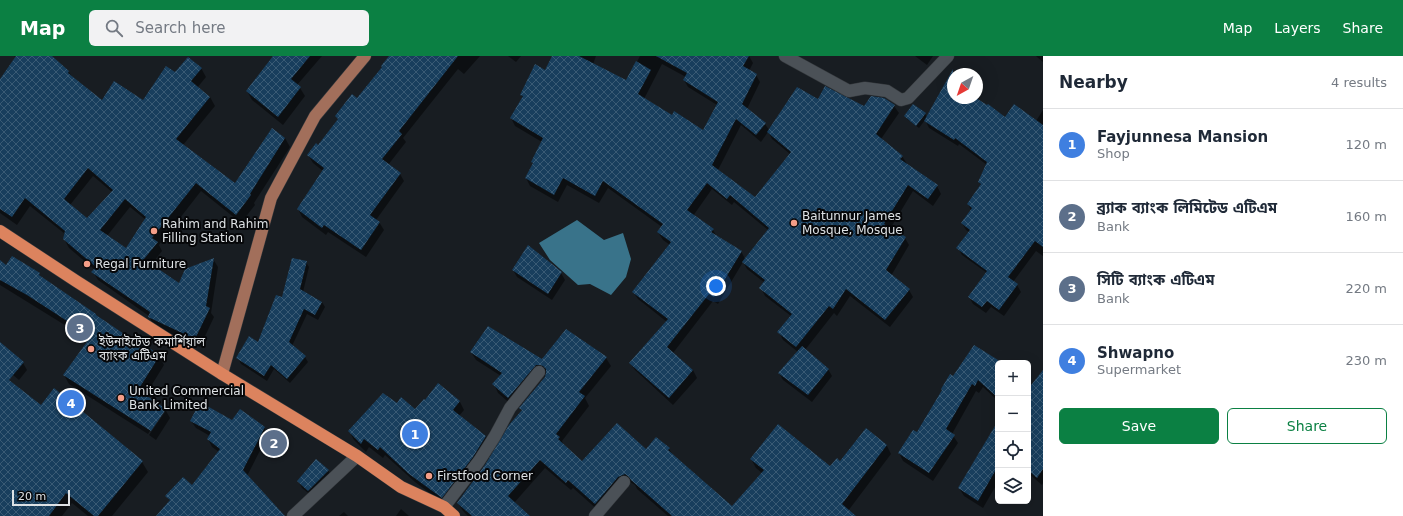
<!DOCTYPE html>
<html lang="en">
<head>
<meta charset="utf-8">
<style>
  :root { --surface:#fff; --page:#f2f2f3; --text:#1f2937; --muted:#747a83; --line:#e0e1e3; --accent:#0b8043 }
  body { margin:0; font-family:"DejaVu Sans","Noto Sans Bengali",sans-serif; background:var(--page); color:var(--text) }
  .controls { position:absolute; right:12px; bottom:12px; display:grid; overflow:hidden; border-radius:6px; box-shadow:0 4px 16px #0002 }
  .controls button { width:36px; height:36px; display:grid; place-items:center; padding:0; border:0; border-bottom:1px solid var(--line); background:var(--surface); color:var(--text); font:20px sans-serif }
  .compass { position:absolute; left:947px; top:12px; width:36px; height:36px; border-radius:50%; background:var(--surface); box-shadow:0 4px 16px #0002; rotate:220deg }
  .scale { position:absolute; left:12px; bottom:10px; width:58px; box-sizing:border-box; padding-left:4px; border:2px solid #dee2e5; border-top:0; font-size:11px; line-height:14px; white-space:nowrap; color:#dee2e5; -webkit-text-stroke:3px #060709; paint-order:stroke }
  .you { position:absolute; left:716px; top:230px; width:14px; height:14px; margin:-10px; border:3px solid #fff; border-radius:50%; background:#1a73e8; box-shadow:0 0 0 6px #1a73e833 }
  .badge { display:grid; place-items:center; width:26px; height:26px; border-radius:50%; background:var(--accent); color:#fff; font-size:13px; font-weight:700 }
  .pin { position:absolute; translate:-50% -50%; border:2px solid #fff; box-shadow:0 1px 4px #0006 }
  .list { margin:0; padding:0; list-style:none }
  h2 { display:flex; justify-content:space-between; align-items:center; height:52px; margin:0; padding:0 16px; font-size:17px }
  h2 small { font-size:13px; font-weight:400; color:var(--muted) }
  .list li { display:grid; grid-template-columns:26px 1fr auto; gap:12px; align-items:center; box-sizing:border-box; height:72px; padding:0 16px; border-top:1px solid var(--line) }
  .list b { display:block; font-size:15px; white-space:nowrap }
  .list p { margin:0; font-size:13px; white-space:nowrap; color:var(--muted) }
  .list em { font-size:13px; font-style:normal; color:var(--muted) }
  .actions { display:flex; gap:8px; padding:12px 16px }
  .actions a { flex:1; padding:9px 0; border:1px solid var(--accent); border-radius:6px; text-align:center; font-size:14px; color:var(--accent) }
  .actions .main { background:var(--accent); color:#fff }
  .icon { flex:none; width:22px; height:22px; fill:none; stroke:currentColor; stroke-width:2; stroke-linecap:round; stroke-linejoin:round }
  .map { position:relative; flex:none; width:1043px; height:460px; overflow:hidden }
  header { display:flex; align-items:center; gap:24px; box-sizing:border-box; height:56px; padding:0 20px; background:var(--accent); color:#fff }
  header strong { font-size:19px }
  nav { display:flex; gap:22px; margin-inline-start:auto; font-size:14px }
  .search { width:280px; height:36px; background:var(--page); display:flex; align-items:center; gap:10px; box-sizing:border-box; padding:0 14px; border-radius:6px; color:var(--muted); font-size:15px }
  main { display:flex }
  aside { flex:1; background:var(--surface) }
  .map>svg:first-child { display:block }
</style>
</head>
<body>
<header>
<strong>Map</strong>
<div class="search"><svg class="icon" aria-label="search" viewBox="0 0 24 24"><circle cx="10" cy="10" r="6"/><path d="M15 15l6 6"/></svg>Search here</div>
<nav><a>Map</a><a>Layers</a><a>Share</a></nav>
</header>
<main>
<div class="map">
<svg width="1043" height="460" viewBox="0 0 1043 460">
  <defs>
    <pattern id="building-cross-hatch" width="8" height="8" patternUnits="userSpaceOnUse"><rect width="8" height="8" fill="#183e5d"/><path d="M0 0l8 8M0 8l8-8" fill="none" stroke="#395a74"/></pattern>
  </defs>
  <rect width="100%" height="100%" fill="#181d22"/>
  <path fill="#39738a" d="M 577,164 L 604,184 L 623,177 L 631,203 L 626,221 L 611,239 L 590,228 L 578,229 L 550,204 L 539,187 Z"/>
  <g fill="#0007" fill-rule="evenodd">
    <path d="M 14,0 L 50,0 L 69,16 L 72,21 L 102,46 L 143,46 L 176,18 L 201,12 L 206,21 L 197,32 L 210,41 L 215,50 L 183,89 L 235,128 L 285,82 L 290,91 L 254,147 L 255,149 L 241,167 L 201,135 L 159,189 L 162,195 L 151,209 L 179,228 L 213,203 L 218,211 L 211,257 L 214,261 L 200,291 L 154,270 L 149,260 L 98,224 L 93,216 L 95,214 L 69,192 L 64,183 L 65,178 L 30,150 L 17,169 L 0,157 L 0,25 L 16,2 ZM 93,120 L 112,136 L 87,164 L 70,149 ZM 130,151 L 146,164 L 127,193 L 107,180 Z"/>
    <path d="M 275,0 L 322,0 L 297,29 L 300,32 L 305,40 L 283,69 L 252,44 L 247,35 Z"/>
    <path d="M 391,0 L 480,0 L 464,18 L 458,13 L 403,82 L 406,86 L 388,109 L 400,118 L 404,125 L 376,164 L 379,166 L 384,174 L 366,201 L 328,176 L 326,179 L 302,161 L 298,153 L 323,115 L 313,107 L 308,99 L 318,90 L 338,64 L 336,60 L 357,43 Z"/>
    <path d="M 508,0 L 521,0 L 516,6 Z"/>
    <path d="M 553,0 L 596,0 L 593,8 L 627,25 L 640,0 L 749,0 L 753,7 L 749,15 L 756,19 L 760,26 L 747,53 L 765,68 L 769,74 L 818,45 L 864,52 L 884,43 L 894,50 L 899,57 L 881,83 L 902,100 L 907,108 L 937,130 L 941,138 L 933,150 L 913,135 L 890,173 L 905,182 L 909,189 L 891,220 L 909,234 L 913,241 L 890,271 L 850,240 L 837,260 L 834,257 L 805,294 L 828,313 L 832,320 L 812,346 L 783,324 L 779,317 L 798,296 L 783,284 L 779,276 L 791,260 L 765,240 L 761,232 L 765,227 L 747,213 L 743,206 L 718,248 L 713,245 L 673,297 L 693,314 L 697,322 L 673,349 L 635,314 L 630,307 L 667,266 L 638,243 L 633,236 L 670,189 L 663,184 L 658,176 L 662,171 L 608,132 L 599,147 L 567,129 L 558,146 L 530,130 L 526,122 L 533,108 L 532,106 L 542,86 L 515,70 L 511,62 L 523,42 L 521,39 L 545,15 ZM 662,8 L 686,21 L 684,24 L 688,31 L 717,49 L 704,75 L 672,60 L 644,43 ZM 741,69 L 761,86 L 768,76 L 772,83 L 790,98 L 755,142 L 718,114 ZM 712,133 L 732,149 L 734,146 L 768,174 L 745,203 L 741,195 L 717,181 L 713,174 L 693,160 Z"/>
    <path d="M 915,0 L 933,0 L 927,9 Z"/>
    <path d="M 1036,0 L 1043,0 L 1043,6 L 1037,1 Z"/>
    <path d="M 953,27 L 953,42 L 974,42 L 1005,62 L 1036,65 L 1043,54 L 1043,200 L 1036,195 L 1013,226 L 1017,229 L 1021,236 L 1004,260 L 991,251 L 986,257 L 973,248 L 969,241 L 987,217 L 962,199 L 958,192 L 969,176 L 966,174 L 962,167 L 971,154 L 968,148 L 981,130 L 979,126 L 987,109 L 959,88 L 958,90 L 929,72 L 925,64 L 919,72 L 907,63 L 905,60 L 925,58 L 927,61 Z"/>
    <path d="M 0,206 L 6,211 L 39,218 L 41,222 L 97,262 L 137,288 L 159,300 L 164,309 L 145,340 L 165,353 L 170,362 L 156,384 L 149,379 L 165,356 L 162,356 L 148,378 L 69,328 L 64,319 L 89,284 L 0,229 Z"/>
    <path d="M 306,206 L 309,211 L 303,236 L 322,246 L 325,251 L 318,264 L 307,258 L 292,290 L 305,301 L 308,306 L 290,327 L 274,313 L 267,325 L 241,308 L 238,302 L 258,287 L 283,243 Z"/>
    <path d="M 513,214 L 561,217 L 565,224 L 552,244 L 517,221 Z"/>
    <path d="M 0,290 L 23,307 L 27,314 L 19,324 L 0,308 Z"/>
    <path d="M 471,296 L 543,305 L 606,302 L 611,310 L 585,342 L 589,350 L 562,385 L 564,390 L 582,407 L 646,394 L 669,393 L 673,399 L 732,451 L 762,417 L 756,412 L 751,403 L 831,411 L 840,406 L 866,374 L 887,390 L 891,398 L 848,455 L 854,460 L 668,460 L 637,433 L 635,429 L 630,426 L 623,430 L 600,456 L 573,432 L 571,434 L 545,412 L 514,447 L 529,460 L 468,460 L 463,455 L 458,447 L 486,410 L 522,355 L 521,352 L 546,321 L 547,318 L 541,317 L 513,350 L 498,337 L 494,328 L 501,320 L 476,304 Z"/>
    <path d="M 998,308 L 998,345 L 983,331 L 979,337 L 976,335 L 952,378 L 958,387 L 933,425 L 903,405 L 899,397 L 917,377 L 953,321 Z"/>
    <path d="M 1043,316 L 1043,427 L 1042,429 L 1028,417 L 1028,335 Z"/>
    <path d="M 0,318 L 41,351 L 54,334 L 142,406 L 148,416 L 112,460 L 88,460 L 72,447 L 62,460 L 0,460 Z"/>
    <path d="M 439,329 L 460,346 L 464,354 L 459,360 L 486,380 L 491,389 L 447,450 L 415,426 L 385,399 L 383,402 L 369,391 L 366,396 L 354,384 L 349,375 L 397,348 L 415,355 L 425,346 Z"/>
    <path d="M 191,365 L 233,365 L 264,371 L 268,379 L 247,420 L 283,460 L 157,460 L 170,445 L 167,440 L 192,431 L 219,396 L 212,391 L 208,383 L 210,380 L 196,372 Z"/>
    <path d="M 998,370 L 998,426 L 983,452 L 964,440 L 959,432 Z"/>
    <path d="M 328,414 L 332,421 L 313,441 L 302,432 L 298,425 Z"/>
    <path d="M 401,453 L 409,460 L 396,460 Z"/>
    <path d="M 344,456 L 348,460 L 339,460 Z"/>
  </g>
  <g fill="url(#building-cross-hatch)" fill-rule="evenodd">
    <path d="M 16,0 L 52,0 L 69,15 L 68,17 L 102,44 L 114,25 L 143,44 L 166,10 L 175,16 L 188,1 L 202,12 L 191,25 L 210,41 L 176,83 L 235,127 L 272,72 L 285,82 L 250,138 L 251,139 L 236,159 L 196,127 L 152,182 L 158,186 L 144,203 L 179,227 L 185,213 L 214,202 L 206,250 L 210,252 L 195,283 L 148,261 L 150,256 L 91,216 L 96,211 L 63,183 L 65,175 L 25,142 L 12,161 L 0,153 L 0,23 ZM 88,112 L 113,134 L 87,162 L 64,143 ZM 125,143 L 146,161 L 126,192 L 100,174 Z"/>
    <path d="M 273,0 L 310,0 L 291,23 L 301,31 L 278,61 L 246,35 Z"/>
    <path d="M 389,0 L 458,0 L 399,75 L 402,78 L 382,103 L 401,117 L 370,159 L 380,166 L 361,194 L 324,169 L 322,172 L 297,153 L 324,112 L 307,99 L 316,87 L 318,89 L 338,63 L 335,60 L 352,38 L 357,42 L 382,11 L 381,10 Z"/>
    <path d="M 552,0 L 579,0 L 626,24 L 636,5 L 651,14 L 638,38 L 672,59 L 674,55 L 703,74 L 718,46 L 683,24 L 687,17 L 656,0 L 749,0 L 743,10 L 757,18 L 742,48 L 766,67 L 756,79 L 736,63 L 712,109 L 755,141 L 791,96 L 767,76 L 797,31 L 818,43 L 825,30 L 864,50 L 871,40 L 884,42 L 895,49 L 876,78 L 903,100 L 900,103 L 938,129 L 928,143 L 908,129 L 884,168 L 906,181 L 886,214 L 910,233 L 885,264 L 846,233 L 833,253 L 829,250 L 796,291 L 777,276 L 792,258 L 759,232 L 765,224 L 742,206 L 769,172 L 730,139 L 727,143 L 707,127 L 687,154 L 714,173 L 711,176 L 742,195 L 714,241 L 709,238 L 667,291 L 693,314 L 669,342 L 629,307 L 668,263 L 632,236 L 671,186 L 657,176 L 663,168 L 603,125 L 595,140 L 563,122 L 554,139 L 525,122 L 533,107 L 531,106 L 543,82 L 510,62 L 523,40 L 520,39 L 535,8 L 545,14 Z"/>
    <path d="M 953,13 L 953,42 L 976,42 L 987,49 L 988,48 L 1005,61 L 1014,48 L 1043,69 L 1043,191 L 1035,185 L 1008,221 L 1018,228 L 999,254 L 987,245 L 982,251 L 968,241 L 987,215 L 956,192 L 970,174 L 961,167 L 972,152 L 967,148 L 981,128 L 978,126 L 987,106 L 955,82 L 954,84 L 924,65 Z"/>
    <path d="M 913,48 L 926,57 L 916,70 L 904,60 Z"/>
    <path d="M 528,189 L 562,216 L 548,238 L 512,214 Z"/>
    <path d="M 12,200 L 40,217 L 39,219 L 96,258 L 96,259 L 136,286 L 137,284 L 160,299 L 138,334 L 166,353 L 151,375 L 63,319 L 89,283 L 86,280 L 87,278 L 27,239 L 0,224 L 0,204 L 6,209 Z"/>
    <path d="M 292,202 L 307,205 L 300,233 L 322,246 L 315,259 L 304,253 L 289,286 L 306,300 L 287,323 L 271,309 L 264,320 L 236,302 L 249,280 L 258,286 L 276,239 L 282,241 Z"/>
    <path d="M 488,270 L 542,303 L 566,273 L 607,301 L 579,336 L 585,340 L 556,378 L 560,381 L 558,383 L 582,405 L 617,367 L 646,393 L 656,381 L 670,392 L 668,394 L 732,450 L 764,414 L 750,403 L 778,368 L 830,410 L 837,402 L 840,405 L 866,372 L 887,389 L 842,448 L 856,460 L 672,460 L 631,424 L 629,421 L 625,418 L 618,421 L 595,448 L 568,424 L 566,427 L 540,404 L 508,440 L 530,460 L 472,460 L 457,447 L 485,409 L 509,369 L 522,354 L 519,352 L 545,321 L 546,317 L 546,313 L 543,310 L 540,309 L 536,309 L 508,342 L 492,328 L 502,317 L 470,296 Z"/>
    <path d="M 0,286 L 24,306 L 9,324 L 41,349 L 54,332 L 143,405 L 98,460 L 94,460 L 66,437 L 49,460 L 0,460 Z"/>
    <path d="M 974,289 L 998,304 L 998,342 L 978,324 L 975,330 L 972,328 L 946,373 L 955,379 L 929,417 L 898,397 L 913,374 L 917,376 L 942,334 L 941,333 L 950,318 L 953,320 Z"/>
    <path d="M 802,290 L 829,313 L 808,339 L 778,317 Z"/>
    <path d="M 1043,314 L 1043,413 L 1037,422 L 1028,414 L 1028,333 Z"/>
    <path d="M 438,327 L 460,345 L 453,354 L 486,380 L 473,401 L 442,442 L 409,418 L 380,391 L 378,394 L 364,383 L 361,388 L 348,375 L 383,337 L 397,347 L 401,341 L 415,353 L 424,343 L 425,344 Z"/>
    <path d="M 200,346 L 232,364 L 240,353 L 265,371 L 243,414 L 285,460 L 156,460 L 170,444 L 165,440 L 183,421 L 192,429 L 220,393 L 207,383 L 211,376 L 190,365 Z"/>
    <path d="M 998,365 L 998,410 L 978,445 L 958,432 Z"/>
    <path d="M 316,403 L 329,414 L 308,435 L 297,425 Z"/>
  </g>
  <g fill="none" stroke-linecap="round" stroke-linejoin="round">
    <g stroke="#34383c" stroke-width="13">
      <g id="street">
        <path d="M 785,0 L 849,35 L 865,32 L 887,35 L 901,44 L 908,42 L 948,0"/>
        <path d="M 444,451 L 479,405 L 495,380 L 510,352 L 539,316"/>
        <path d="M 293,460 L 357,400"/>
        <path d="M 595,460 L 624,426"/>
      </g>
    </g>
    <g stroke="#34383c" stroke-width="13">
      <path id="primary" d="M 222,318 L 271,142 L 315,60 L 365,0"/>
    </g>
    <g stroke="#34383c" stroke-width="13">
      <path id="highway" d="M 0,175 L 76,225 L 222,318 L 357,400 L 401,431 L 444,451 L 454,460"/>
    </g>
    <use href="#street" stroke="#4b5157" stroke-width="12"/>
    <use href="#primary" stroke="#a26f5b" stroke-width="12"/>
    <use href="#highway" stroke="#dc835e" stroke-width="12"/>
  </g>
  <g fill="#f49e88" stroke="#060709" stroke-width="1.5">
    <circle cx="794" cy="167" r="4"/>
    <circle cx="154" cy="175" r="4"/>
    <circle cx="87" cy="208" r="4"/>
    <circle cx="91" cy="293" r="4"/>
    <circle cx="121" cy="342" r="4"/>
    <circle cx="429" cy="420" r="4"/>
  </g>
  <g text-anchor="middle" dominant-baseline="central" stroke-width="4" stroke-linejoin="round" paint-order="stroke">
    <g font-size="12" fill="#dee2e5" stroke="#060709" text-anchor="start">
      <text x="802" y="160">Baitunnur James<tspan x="802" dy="14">Mosque, Mosque</tspan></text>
      <text x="162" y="168">Rahim and Rahim<tspan x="162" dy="14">Filling Station</tspan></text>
      <text x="95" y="208">Regal Furniture</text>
      <text x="99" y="286">ইউনাইটেড কমার্শিয়াল<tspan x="99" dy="14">ব্যাংক এটিএম</tspan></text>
      <text x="129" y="335">United Commercial<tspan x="129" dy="14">Bank Limited</tspan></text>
      <text x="437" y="420">Firstfood Corner</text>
    </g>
  </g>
</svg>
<div class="controls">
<button>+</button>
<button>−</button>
<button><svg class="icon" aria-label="locate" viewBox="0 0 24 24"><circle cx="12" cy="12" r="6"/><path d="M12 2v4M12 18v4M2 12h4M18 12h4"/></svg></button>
<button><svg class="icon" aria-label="layers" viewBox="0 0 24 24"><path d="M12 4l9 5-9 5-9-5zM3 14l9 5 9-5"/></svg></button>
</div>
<svg class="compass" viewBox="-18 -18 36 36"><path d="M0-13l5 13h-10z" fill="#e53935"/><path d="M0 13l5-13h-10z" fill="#747a83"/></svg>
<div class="scale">20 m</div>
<div class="you"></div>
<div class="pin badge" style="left:415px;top:378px;background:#3f7fe0">1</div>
<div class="pin badge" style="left:274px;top:387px;background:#5c6f8a">2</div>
<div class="pin badge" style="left:80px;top:272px;background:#5c6f8a">3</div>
<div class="pin badge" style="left:71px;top:347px;background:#3f7fe0">4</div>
</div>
<aside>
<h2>Nearby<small>4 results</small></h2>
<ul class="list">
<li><span class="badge" style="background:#3f7fe0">1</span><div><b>Fayjunnesa Mansion</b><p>Shop</p></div><em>120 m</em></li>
<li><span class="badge" style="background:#5c6f8a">2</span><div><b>ব্র্যাক ব্যাংক লিমিটেড এটিএম</b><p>Bank</p></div><em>160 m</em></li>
<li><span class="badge" style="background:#5c6f8a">3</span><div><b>সিটি ব্যাংক এটিএম</b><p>Bank</p></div><em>220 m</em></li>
<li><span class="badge" style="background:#3f7fe0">4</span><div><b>Shwapno</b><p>Supermarket</p></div><em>230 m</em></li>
</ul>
<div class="actions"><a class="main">Save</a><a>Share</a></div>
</aside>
</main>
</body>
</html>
